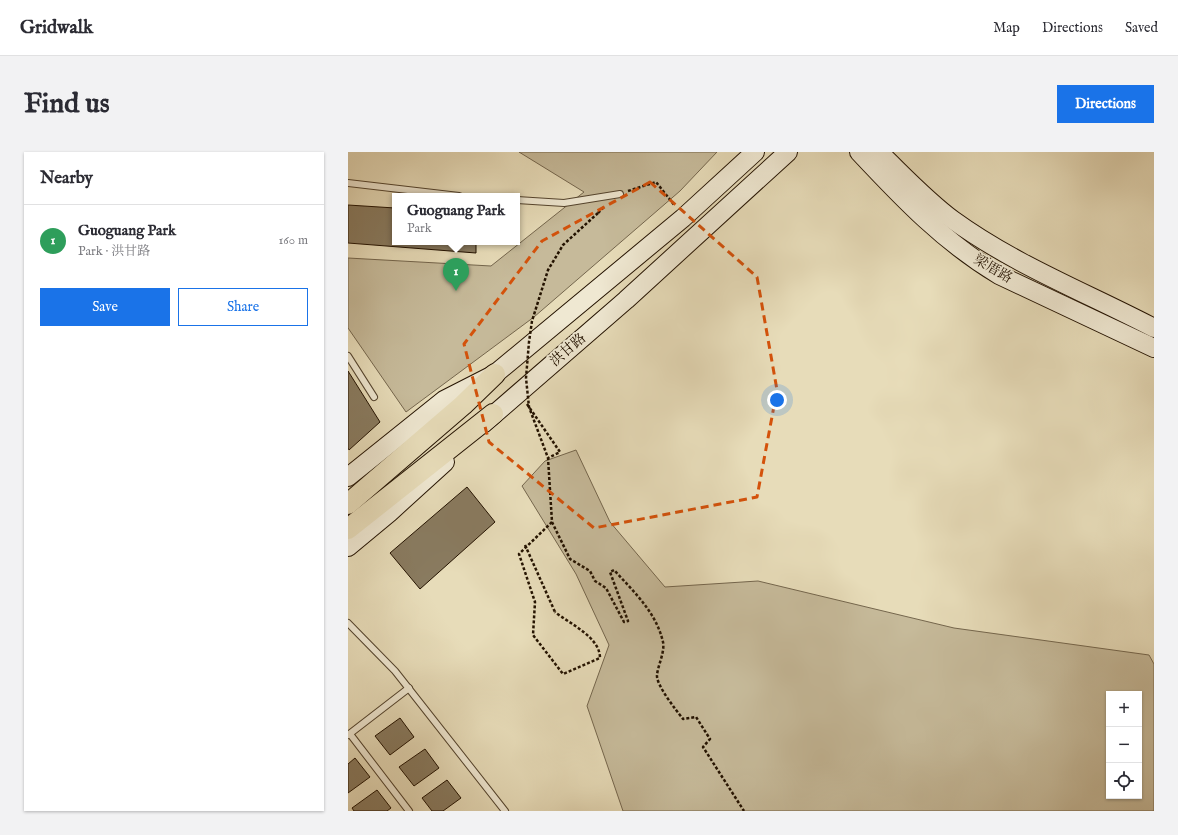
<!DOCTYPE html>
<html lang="en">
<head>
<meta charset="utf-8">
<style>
  :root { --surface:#fff; --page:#f2f2f3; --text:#2b2b33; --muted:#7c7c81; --line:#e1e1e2; --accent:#1a73e8 }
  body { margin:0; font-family:"IM FELL English","Noto Serif SC",serif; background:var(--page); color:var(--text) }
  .controls { position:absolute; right:12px; bottom:12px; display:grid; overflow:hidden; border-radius:0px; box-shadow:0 1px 3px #0004 }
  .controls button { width:36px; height:36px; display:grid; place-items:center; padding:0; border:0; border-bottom:1px solid var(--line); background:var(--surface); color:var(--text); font:20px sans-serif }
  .you { position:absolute; left:429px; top:248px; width:14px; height:14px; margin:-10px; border:3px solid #fff; border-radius:50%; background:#1a73e8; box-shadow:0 0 0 6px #1a73e833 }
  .badge { display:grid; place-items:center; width:26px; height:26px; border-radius:50%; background:var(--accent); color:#fff; font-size:13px; font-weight:700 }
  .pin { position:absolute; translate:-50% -33px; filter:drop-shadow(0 1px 2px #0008) }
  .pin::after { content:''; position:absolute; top:21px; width:14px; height:12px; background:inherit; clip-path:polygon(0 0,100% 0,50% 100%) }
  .popup { position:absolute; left:44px; top:41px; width:128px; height:52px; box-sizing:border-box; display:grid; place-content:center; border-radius:0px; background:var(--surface); filter:drop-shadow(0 1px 3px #0005); font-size:13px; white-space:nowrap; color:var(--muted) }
  .popup b { font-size:15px; color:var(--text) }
  .popup::after { content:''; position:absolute; left:50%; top:100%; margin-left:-8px; border:8px solid transparent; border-top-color:var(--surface) }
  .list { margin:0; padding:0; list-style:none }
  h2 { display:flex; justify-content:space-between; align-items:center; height:52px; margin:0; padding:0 16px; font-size:17px }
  h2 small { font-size:13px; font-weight:400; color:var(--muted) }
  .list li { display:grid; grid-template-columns:26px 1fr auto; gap:12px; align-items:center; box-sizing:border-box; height:72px; padding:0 16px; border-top:1px solid var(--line) }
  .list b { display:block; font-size:15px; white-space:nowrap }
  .list p { margin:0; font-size:13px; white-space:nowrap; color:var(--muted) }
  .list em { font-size:13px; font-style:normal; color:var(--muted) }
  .actions { display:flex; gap:8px; padding:12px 16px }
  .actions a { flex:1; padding:9px 0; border:1px solid var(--accent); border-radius:0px; text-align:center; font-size:14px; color:var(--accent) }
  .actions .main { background:var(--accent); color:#fff }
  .icon { flex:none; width:22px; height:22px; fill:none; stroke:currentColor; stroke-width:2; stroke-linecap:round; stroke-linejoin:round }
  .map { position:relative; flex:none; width:806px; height:659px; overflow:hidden; border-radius:0px }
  header { display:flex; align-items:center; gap:24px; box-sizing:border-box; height:56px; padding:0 20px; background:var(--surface); border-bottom:1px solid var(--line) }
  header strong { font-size:19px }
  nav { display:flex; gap:22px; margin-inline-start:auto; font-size:14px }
  .intro { display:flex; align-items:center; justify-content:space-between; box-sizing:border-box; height:96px; padding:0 24px }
  h1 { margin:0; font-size:28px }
  .button { padding:10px 18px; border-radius:0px; background:var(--accent); color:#fff; font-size:14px; font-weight:700 }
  main { display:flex; gap:24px; padding:0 24px }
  aside { flex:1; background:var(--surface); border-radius:0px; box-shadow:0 1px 3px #0004 }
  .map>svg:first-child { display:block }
</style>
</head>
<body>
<header>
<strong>Gridwalk</strong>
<nav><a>Map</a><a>Directions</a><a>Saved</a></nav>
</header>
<div class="intro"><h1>Find us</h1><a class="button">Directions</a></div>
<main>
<aside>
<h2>Nearby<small></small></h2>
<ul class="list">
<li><span class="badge" style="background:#2e9e5b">1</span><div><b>Guoguang Park</b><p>Park · 洪甘路</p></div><em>160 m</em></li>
</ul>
<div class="actions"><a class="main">Save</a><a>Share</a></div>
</aside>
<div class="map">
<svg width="806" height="659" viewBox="0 0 806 659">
  <rect width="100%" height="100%" fill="#e7dcb9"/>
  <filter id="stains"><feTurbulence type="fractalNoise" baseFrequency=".005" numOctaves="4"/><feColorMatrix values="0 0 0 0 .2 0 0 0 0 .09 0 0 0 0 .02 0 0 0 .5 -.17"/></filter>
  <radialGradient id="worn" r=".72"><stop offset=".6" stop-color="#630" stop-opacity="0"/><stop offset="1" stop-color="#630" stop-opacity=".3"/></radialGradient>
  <g fill="#c6ba9a" stroke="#74664d" fill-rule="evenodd">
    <path d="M 171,0 L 369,0 L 332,39 L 186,165 L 58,260 L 0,176 L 0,106 L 143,114 L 236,40 Z"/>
    <path d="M 228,298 L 262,370 L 317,435 L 410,429 L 606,476 L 801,503 L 806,512 L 806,659 L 275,659 L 239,554 L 261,493 L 228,422 L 174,334 L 197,309 ZM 761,542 L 791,542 L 791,644 L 761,644 Z"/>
  </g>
  <g fill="#897b60" stroke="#231200">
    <path d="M 0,53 L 47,56 L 47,90 L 128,90 L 128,101 L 0,91 Z"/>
    <path d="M 0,219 L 32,270 L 1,298 L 0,296 Z"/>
    <path d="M 119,335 L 147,370 L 72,437 L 42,401 Z"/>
    <path d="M 52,566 L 66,585 L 42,603 L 27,584 Z"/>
    <path d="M 77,597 L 91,616 L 66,634 L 51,615 Z"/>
    <path d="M 7,606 L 22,625 L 0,641 L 0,612 Z"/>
    <path d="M 99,628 L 113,646 L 95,659 L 84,659 L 74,646 Z"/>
    <path d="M 29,638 L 43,656 L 39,659 L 6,659 L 4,656 Z"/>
  </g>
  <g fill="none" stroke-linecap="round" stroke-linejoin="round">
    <g stroke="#54442e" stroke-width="8">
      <g id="service">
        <path d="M 0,31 L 111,44"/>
        <path d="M 169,48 L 216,51 L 272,42"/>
        <path d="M 0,204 L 26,245"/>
        <path d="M 0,471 L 47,519 L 157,659"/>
        <path d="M 2,582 L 61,659"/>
        <path d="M 0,583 L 61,536"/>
      </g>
    </g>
    <g stroke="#231200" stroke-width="20">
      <g id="secondary">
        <path d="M 511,0 C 555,47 596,90 651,123 L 806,196"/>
        <path d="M 531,0 C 555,23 578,48 605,68 C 667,113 739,141 806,176"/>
        <path d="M 135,272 L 278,148 L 440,0"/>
        <path d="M 0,325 L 96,248 L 147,222 L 335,66 L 407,0"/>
        <path d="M 0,395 L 41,361 L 97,310"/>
      </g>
    </g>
    <g stroke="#231200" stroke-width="22">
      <g id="primary">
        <path d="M 0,352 L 115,253 L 147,222"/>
        <path d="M 0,377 L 145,262"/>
      </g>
    </g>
    <g stroke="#231200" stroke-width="2.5" stroke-dasharray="3 2" stroke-linecap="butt">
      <path d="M 280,39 L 308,30 L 327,54"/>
      <path d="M 250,61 L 256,55"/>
      <path d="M 179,252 L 212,300 L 200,306"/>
      <path d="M 177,393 L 207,460"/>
    </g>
    <use href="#service" stroke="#efe8d2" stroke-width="6"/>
    <use href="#secondary" stroke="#efe8d2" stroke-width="18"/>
    <use href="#primary" stroke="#e7dcb9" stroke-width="20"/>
    <g stroke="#231200" stroke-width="2.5" stroke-dasharray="3 2" stroke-linecap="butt">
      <path d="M 250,61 L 215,93 L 200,118 L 184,169 L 181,190 L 178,226 L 181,255 L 200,306 L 204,370 L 222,407 L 242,419 L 247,429 L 258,436 L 276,470 L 280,469 L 262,420 L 266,418 C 286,440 308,460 315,490 C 317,500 310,513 309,523 C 308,533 328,558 335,567 L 348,565 L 362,587 L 355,595 L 396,659"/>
      <path d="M 204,370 L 171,402 L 187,450 L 185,483 L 215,522 L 252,506 C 252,485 222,472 207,460"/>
    </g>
  </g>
  <path fill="none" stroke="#d4520b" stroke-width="3" stroke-dasharray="8 5" stroke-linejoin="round" d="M 302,30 L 409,125 L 429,238 L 409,345 L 246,376 L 141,290 L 116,192 L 194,89 Z"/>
  <g text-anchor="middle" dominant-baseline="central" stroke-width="4" stroke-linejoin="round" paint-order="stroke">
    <g font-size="14" fill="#231200" stroke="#efe8d2">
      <text transform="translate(645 117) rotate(30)">梁厝路</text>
      <text transform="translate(220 198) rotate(-41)">洪甘路</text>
    </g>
  </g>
  <rect width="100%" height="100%" filter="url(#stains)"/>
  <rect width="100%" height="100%" fill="url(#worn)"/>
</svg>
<div class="controls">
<button>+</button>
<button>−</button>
<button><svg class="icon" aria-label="locate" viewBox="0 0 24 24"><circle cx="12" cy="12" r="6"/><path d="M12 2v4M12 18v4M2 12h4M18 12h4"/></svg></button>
</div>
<div class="you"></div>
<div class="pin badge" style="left:108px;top:139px;background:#2e9e5b">1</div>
<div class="popup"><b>Guoguang Park</b>Park</div>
</div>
</main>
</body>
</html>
